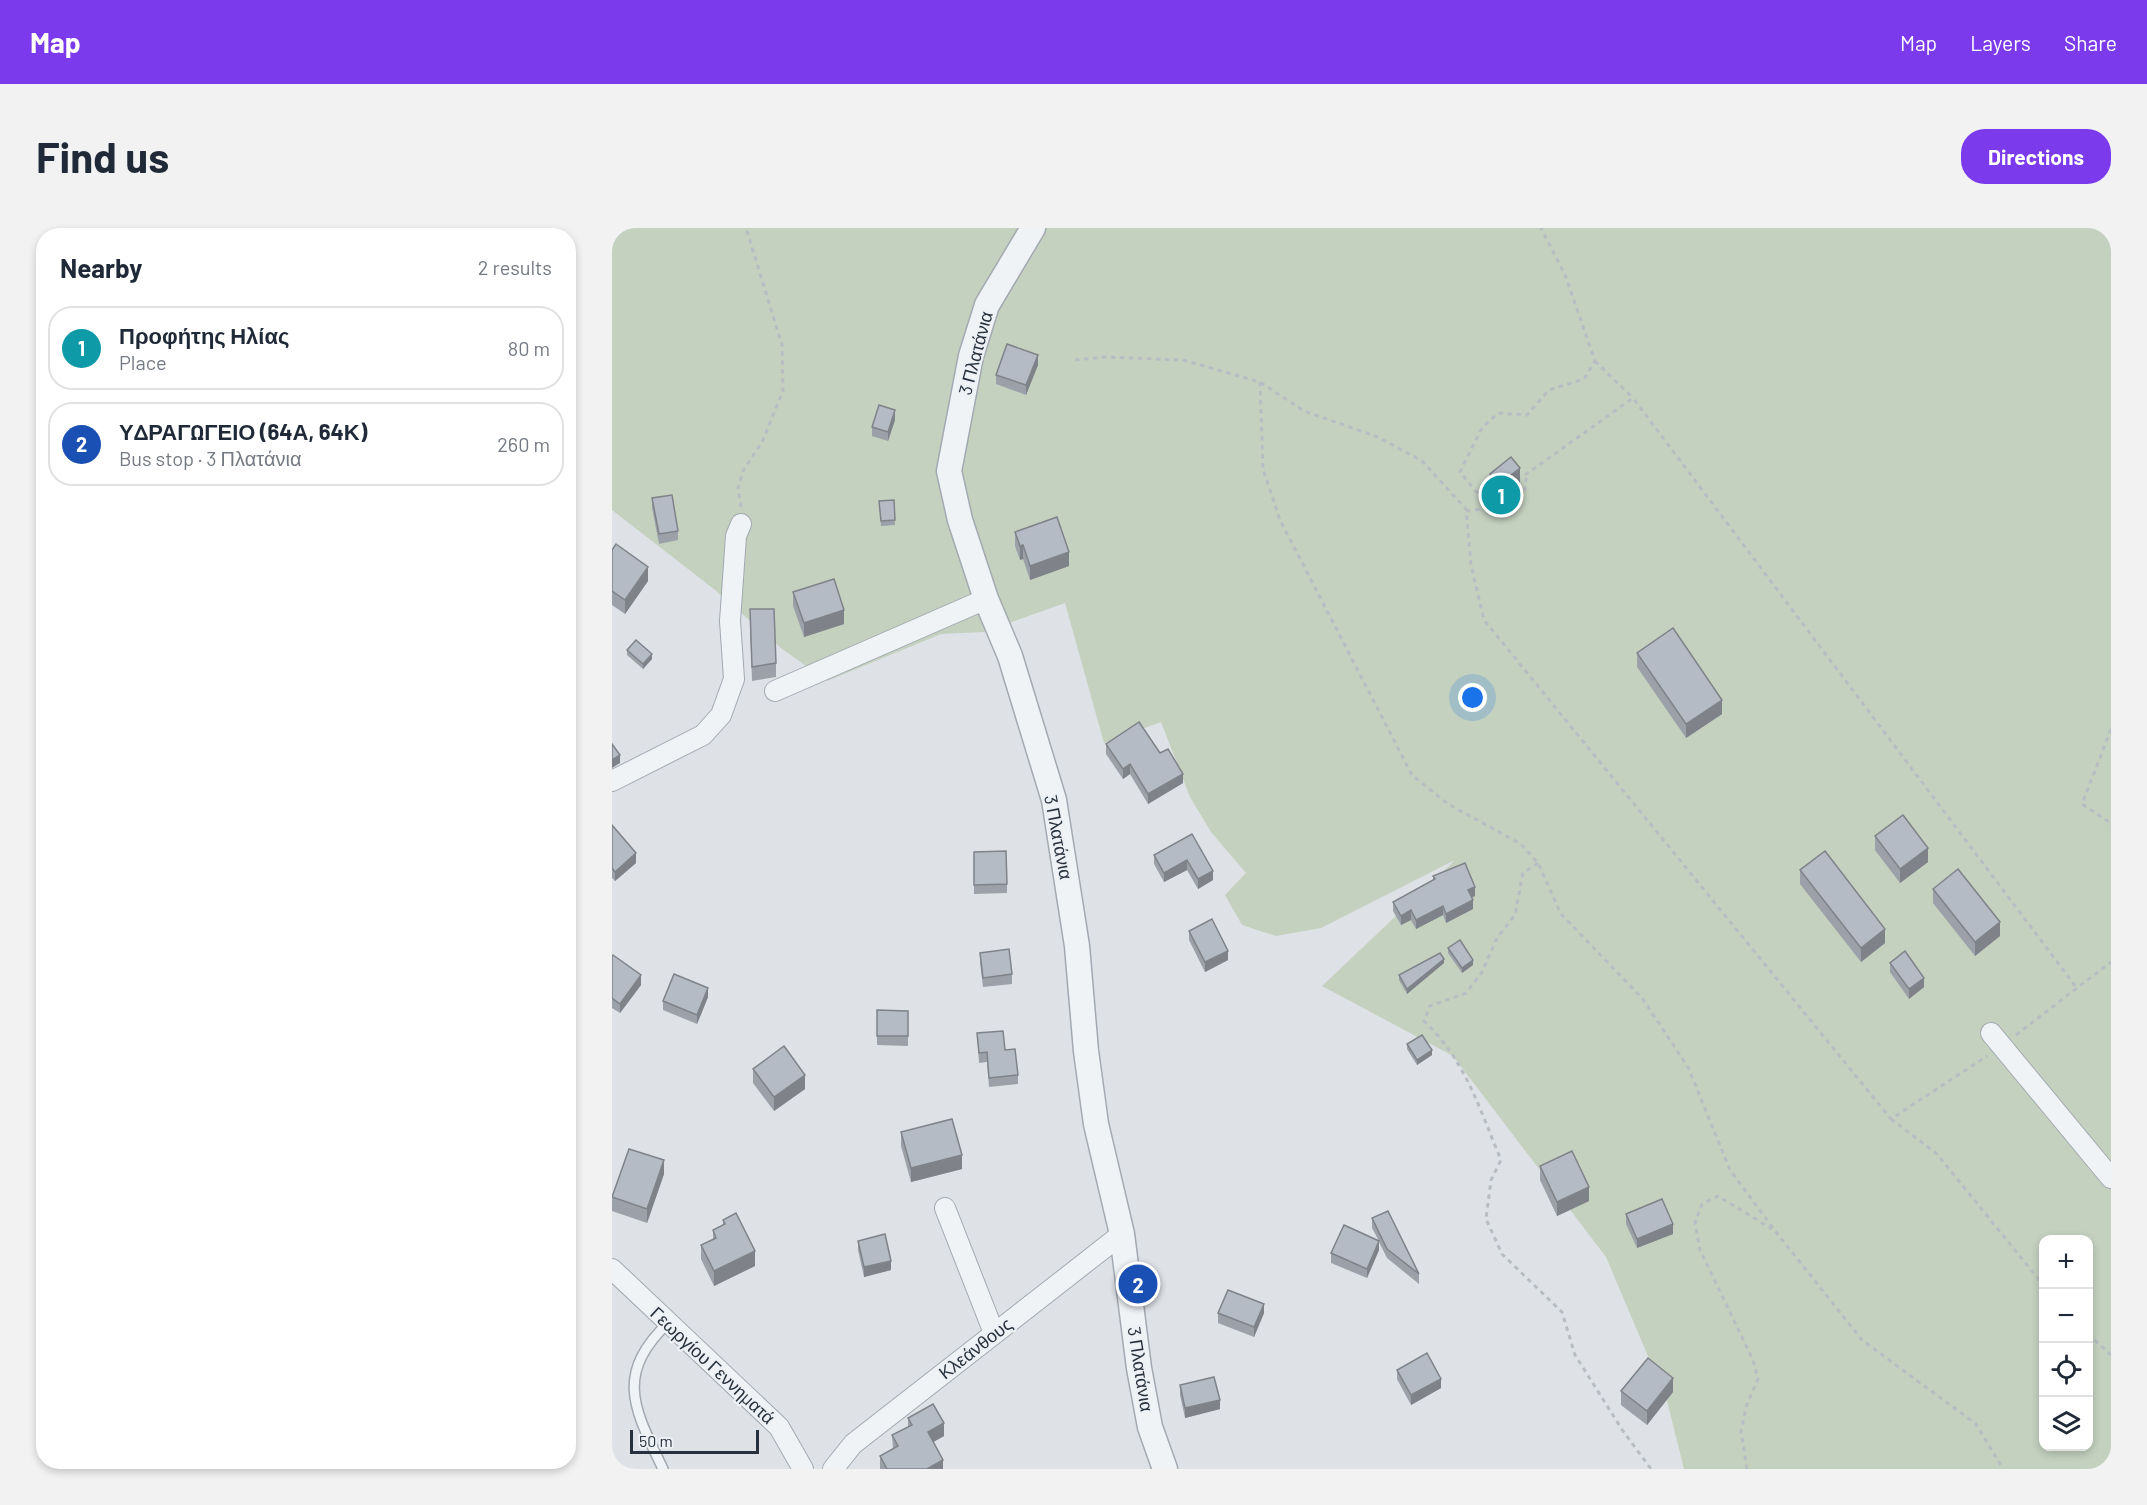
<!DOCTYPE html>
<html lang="en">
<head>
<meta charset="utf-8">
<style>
  :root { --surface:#fff; --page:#f2f2f3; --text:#1f2937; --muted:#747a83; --line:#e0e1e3; --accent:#7c3aed }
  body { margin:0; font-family:Barlow,sans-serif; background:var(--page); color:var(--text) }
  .controls { position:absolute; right:18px; bottom:18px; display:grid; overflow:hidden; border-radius:12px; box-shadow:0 3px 9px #0003 }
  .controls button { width:54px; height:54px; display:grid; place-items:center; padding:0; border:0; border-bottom:2px solid var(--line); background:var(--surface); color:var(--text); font:30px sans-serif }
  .scale { position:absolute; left:18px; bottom:15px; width:129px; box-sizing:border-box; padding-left:6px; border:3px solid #27313e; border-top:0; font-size:16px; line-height:21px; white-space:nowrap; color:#27313e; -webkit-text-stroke:4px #edf1f5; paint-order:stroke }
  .you { position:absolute; left:861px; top:470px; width:21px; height:21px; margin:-15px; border:4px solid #fff; border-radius:50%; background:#1a73e8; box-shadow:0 0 0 9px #1a73e833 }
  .badge { display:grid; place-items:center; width:39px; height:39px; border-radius:50%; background:var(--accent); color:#fff; font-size:20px; font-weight:700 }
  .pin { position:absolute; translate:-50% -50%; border:3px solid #fff; box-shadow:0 2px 6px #0006 }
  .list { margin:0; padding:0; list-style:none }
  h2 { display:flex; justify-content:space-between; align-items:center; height:78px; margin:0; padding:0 24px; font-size:26px }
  h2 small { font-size:20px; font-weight:400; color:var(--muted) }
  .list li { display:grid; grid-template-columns:39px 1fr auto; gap:18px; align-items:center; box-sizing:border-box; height:84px; margin:0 12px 12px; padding:0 12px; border:2px solid var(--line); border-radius:24px }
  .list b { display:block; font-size:22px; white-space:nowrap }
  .list p { margin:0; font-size:20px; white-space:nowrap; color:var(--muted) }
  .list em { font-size:20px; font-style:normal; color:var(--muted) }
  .icon { flex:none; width:33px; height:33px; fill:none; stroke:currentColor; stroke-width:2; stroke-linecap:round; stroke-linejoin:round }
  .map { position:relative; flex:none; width:1499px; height:1241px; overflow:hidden; border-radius:24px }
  header { display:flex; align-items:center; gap:36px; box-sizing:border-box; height:84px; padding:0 30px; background:var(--accent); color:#fff }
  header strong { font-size:28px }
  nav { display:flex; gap:33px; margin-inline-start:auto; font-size:21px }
  .intro { display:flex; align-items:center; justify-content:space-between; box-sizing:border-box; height:144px; padding:0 36px }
  h1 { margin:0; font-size:42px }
  .button { padding:15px 27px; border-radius:24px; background:var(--accent); color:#fff; font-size:21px; font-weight:700 }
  main { display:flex; gap:36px; padding:0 36px }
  aside { flex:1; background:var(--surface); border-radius:24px; box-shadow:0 3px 9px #0003 }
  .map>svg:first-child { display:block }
</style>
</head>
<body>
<header>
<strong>Map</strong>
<nav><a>Map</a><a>Layers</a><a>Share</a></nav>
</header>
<div class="intro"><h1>Find us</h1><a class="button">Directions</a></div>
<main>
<aside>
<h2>Nearby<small>2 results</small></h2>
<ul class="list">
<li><span class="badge" style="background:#0f9aa8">1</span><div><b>Προφήτης Ηλίας</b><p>Place</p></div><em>80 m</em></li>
<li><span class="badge" style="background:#1a4fb4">2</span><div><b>ΥΔΡΑΓΩΓΕΙΟ (64Α, 64Κ)</b><p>Bus stop · 3 Πλατάνια</p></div><em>260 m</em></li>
</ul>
</aside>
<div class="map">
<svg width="1499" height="1241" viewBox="0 0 1499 1241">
  <rect width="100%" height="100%" fill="#dee2e7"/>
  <path fill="#c4d1bf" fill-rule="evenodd" d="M 0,0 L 1499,0 L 1499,1241 L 1072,1241 L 1055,1173 L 994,1029 L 841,828 L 710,758 L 843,632 L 709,700 L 664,708 L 630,697 L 613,667 L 634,645 L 599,604 L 578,569 L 549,494 L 492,515 L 453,375 L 372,404 L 329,406 L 215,453 L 169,420 L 103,362 L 0,282 ZM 1432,1012 L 1476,1012 L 1476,1218 L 1432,1218 Z"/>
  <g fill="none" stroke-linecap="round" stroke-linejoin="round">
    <g stroke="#a3a9b1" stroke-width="12">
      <path id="service" d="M 51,1241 C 23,1182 1,1147 57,1094"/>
    </g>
    <g stroke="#a3a9b1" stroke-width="22">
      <g id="minor">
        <path d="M 163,463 L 374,371"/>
        <path d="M 0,553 L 91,507 L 109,487 L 122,451 L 118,393 L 124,308 L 129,296"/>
        <path d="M 1379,805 L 1499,950"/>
        <path d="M 333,980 L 382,1105"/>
        <path d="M 0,1041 L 167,1199 L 191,1241"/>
        <path d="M 221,1241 L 241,1216 L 510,1006"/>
      </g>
    </g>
    <g stroke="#a3a9b1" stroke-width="27">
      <path id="tertiary" d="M 421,0 L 375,77 L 359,128 L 337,243 L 348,292 L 374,371 L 398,428 L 442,572 L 465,718 L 474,823 L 484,896 L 510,1006 L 527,1140 L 538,1199 L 553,1241"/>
    </g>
    <g stroke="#b8bdc2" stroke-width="3" stroke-dasharray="4.5 4.5" stroke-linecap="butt">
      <path d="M 463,132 L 493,129 L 571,132 L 648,154 L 692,183 L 766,209 L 810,233 L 854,281 L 859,337 L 872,392 L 1279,891 L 1375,828"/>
      <path d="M 983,133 L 1021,170"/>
      <path d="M 648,154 L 651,241 L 668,292 L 800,547 L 836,576 L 909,616 L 926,635 L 949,686 L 1030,770 L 1076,839 L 1118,942 L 1164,1004 L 1250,1112 L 1364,1196 L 1391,1241"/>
      <path d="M 913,247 L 1021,170 L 1464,759"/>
      <path d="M 129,279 L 126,260 L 131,243 L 150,214 L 171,163 L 170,117 L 134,0"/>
      <path d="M 877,279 L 848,244 L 870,200 L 886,185 L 915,187 L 937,162 L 972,151 L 983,133 L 953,47 L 929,0"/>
      <path d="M 854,283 L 888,279 L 913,261 L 915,245"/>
      <path d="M 1499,501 L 1470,576 L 1497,594 L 1499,598"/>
      <path d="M 926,635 L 911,645 L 903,687 L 885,710 L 870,744 L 854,765 L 818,778 L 812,793 C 854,833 867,880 889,932 L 879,952 L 874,991 L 890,1026 L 950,1084 L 963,1127 L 1011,1203 L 1039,1241"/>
      <path d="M 1404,807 L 1499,734"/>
      <path d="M 1279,891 L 1325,926 L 1432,1058"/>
      <path d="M 1476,1106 L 1499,1127"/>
      <path d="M 1135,1241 L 1129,1203 L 1135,1176 L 1146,1151 L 1141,1132 L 1088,1022 L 1083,995 L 1090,976 L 1106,968 L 1160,1001"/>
    </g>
    <use href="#service" stroke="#f0f3f6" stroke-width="9"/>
    <use href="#minor" stroke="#f0f3f6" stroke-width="20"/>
    <use href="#tertiary" stroke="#f0f3f6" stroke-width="24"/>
  </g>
  <g fill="#9ca1a9">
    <path d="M 426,137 L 414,167 L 384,156 L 384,147 Z"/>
    <path d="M 283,192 L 276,213 L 260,208 L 260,199 Z"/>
    <path d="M 878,246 L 908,259 L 886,275 L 878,264 Z"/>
    <path d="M 40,270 L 66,303 L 66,312 L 47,316 L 40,280 Z"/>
    <path d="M 282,272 L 283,297 L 269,298 L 267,273 Z"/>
    <path d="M 403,304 L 457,338 L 418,352 L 411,331 L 408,332 L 403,318 Z"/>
    <path d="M 0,322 L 36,353 L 13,386 L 0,377 Z"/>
    <path d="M 181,364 L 232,396 L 192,409 L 181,378 Z"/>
    <path d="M 138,395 L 164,435 L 164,449 L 140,453 Z"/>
    <path d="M 15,422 L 40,431 L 31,441 L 15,427 Z"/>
    <path d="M 1025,425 L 1110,486 L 1074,510 L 1025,439 Z"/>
    <path d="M 494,516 L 548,525 L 571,555 L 536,576 L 518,546 L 511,551 L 494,526 Z"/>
    <path d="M 0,597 L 24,635 L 3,653 L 0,650 Z"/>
    <path d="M 580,606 L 601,652 L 586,661 L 575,642 L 552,654 L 542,636 L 542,627 Z"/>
    <path d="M 1263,608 L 1316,634 L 1288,655 L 1263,622 Z"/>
    <path d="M 362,624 L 395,656 L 395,665 L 362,666 Z"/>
    <path d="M 1188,642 L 1273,715 L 1249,734 L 1188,656 Z"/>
    <path d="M 821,648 L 863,668 L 860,669 L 861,681 L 834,695 L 831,687 L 804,701 L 799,692 L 789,697 L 781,683 L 781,674 L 821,652 Z"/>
    <path d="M 1321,661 L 1388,708 L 1363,728 L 1321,675 Z"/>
    <path d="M 577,703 L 616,732 L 593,744 L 577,712 Z"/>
    <path d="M 836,720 L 861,737 L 850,745 L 836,725 Z"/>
    <path d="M 368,725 L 400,746 L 400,756 L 371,759 L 368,734 Z"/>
    <path d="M 0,729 L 29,757 L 8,785 L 0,780 Z"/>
    <path d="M 832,735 L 795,766 L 787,752 L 787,747 Z"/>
    <path d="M 1278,735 L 1312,759 L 1297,771 L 1278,744 Z"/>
    <path d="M 96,769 L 85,796 L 51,782 L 51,773 Z"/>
    <path d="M 265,782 L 296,783 L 296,818 L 265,817 Z"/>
    <path d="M 365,805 L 393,822 L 406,847 L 406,856 L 377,859 L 375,834 L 367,835 Z"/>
    <path d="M 795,816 L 820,827 L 805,837 L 795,821 Z"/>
    <path d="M 141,841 L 193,861 L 162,883 L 141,855 Z"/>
    <path d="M 289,904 L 350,941 L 299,954 L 289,918 Z"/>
    <path d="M 928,938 L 977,973 L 945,988 L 928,952 Z"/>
    <path d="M 52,946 L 35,995 L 0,983 L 0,969 Z"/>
    <path d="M 1014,986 L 1061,1006 L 1025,1020 L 1014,996 Z"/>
    <path d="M 760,990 L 807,1046 L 807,1056 L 775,1030 L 767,1014 L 767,1022 L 755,1050 L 719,1035 L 719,1025 L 767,1013 L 760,1000 Z"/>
    <path d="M 111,992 L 143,1038 L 102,1058 L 89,1031 L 89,1017 L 101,1012 L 101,1002 L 111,997 Z"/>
    <path d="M 246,1013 L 279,1042 L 252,1049 L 246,1022 Z"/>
    <path d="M 606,1085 L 652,1085 L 642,1109 L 606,1095 Z"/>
    <path d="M 785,1142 L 829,1160 L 799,1177 L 785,1151 Z"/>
    <path d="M 568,1157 L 608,1181 L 573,1190 L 568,1167 Z"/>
    <path d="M 1009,1163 L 1061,1164 L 1035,1197 L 1009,1177 Z"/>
    <path d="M 296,1190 L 332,1208 L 321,1214 L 331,1241 L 268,1241 L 268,1228 L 281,1221 L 280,1207 L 296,1199 Z"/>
  </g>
  <g fill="#7f8389">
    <path d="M 426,127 L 426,137 L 414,167 L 414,157 Z"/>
    <path d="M 283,182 L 283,192 L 276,213 L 276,204 Z"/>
    <path d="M 908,240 L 908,259 L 886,275 L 886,257 Z"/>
    <path d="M 411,317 L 411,331 L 408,332 L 408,318 Z"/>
    <path d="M 457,324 L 457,338 L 418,352 L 418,338 Z"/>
    <path d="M 36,339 L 36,353 L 13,386 L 13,372 Z"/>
    <path d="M 232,382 L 232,396 L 192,409 L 192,395 Z"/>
    <path d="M 40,426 L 40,431 L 31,441 L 31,436 Z"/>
    <path d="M 1110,472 L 1110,486 L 1074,510 L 1074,496 Z"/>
    <path d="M 8,527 L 8,535 L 0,540 L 0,532 Z"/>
    <path d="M 518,536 L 518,546 L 511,551 L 511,541 Z"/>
    <path d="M 571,546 L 571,555 L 536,576 L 536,566 Z"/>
    <path d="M 1316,620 L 1316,634 L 1288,655 L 1288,641 Z"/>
    <path d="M 24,625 L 24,635 L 3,653 L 3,644 Z"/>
    <path d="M 575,632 L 575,642 L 552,654 L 552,645 Z"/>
    <path d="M 601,643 L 601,652 L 586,661 L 586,651 Z"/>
    <path d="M 863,659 L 863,668 L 856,671 L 856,662 Z"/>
    <path d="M 861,672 L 861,681 L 834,695 L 834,686 Z"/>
    <path d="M 831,678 L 831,687 L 804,701 L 804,692 Z"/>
    <path d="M 799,682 L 799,692 L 789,697 L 789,688 Z"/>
    <path d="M 1388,694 L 1388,708 L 1363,728 L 1363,714 Z"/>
    <path d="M 1273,701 L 1273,715 L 1249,734 L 1249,720 Z"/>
    <path d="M 616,723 L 616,732 L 593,744 L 593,734 Z"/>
    <path d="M 832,731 L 832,735 L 795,766 L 795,761 Z"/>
    <path d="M 861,732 L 861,737 L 850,745 L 850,740 Z"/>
    <path d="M 29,747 L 29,757 L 8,785 L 8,776 Z"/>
    <path d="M 1312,750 L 1312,759 L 1297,771 L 1297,761 Z"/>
    <path d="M 96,760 L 96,769 L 85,796 L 85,787 Z"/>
    <path d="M 820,822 L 820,827 L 805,837 L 805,832 Z"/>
    <path d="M 193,847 L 193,861 L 162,883 L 162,869 Z"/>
    <path d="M 350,927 L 350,941 L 299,954 L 299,940 Z"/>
    <path d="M 52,932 L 52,946 L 35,995 L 35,981 Z"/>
    <path d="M 977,959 L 977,973 L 945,988 L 945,974 Z"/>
    <path d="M 1061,996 L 1061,1006 L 1025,1020 L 1025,1011 Z"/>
    <path d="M 767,1013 L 767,1022 L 755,1050 L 755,1041 Z"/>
    <path d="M 143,1023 L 143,1038 L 102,1058 L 102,1043 Z"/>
    <path d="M 279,1033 L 279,1042 L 252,1049 L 252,1039 Z"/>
    <path d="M 652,1076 L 652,1085 L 642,1109 L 642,1099 Z"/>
    <path d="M 1061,1150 L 1061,1164 L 1035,1197 L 1035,1183 Z"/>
    <path d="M 829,1151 L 829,1160 L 799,1177 L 799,1167 Z"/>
    <path d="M 608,1172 L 608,1181 L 573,1190 L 573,1180 Z"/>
    <path d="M 332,1195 L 332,1208 L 316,1217 L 316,1204 Z"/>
    <path d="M 331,1232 L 331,1241 L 315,1241 Z"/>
  </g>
  <g fill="#b5bbc4" stroke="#7f8389" stroke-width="1.5">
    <path d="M 395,116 L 426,127 L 414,157 L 384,147 Z"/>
    <path d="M 267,177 L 283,182 L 276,204 L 260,199 Z"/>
    <path d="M 899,229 L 908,240 L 886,257 L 878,246 Z"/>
    <path d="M 60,267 L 66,303 L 47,306 L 40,270 Z"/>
    <path d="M 282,272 L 283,292 L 269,293 L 267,273 Z"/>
    <path d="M 445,289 L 457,324 L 418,338 L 411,317 L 408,318 L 403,304 Z"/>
    <path d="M 4,316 L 36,339 L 13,372 L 0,363 L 0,322 Z"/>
    <path d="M 222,351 L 232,382 L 192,395 L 181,364 Z"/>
    <path d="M 138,381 L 162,381 L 164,435 L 140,439 Z"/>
    <path d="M 1061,400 L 1110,472 L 1074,496 L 1025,425 Z"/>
    <path d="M 24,412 L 40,426 L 31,436 L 15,422 Z"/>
    <path d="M 527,494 L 548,525 L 556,521 L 571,546 L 536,566 L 518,536 L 511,541 L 494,516 Z"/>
    <path d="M 0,516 L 8,527 L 0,532 Z"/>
    <path d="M 1291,587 L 1316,620 L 1288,641 L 1263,608 Z"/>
    <path d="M 0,597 L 24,625 L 3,644 L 0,640 Z"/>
    <path d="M 580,606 L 601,643 L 586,651 L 575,632 L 552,645 L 542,627 Z"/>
    <path d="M 394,623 L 395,656 L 362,657 L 362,624 Z"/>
    <path d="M 1213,623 L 1273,701 L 1249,720 L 1188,642 Z"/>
    <path d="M 853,635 L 863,659 L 856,662 L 861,672 L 834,686 L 831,678 L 804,692 L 799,682 L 789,688 L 781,674 L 823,651 L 821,648 Z"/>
    <path d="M 1346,641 L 1388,694 L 1363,714 L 1321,661 Z"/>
    <path d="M 600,691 L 616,723 L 593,734 L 577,703 Z"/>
    <path d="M 848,712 L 861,732 L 850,740 L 836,720 Z"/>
    <path d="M 397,721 L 400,746 L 371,750 L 368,725 Z"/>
    <path d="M 1293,723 L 1312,750 L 1297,761 L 1278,735 Z"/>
    <path d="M 828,725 L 832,731 L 795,761 L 787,747 Z"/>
    <path d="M 1,727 L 29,747 L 8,776 L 0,770 L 0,729 Z"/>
    <path d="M 62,746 L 96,760 L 85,787 L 51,773 Z"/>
    <path d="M 265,782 L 296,783 L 296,808 L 265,808 Z"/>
    <path d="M 391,803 L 393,822 L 403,821 L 406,847 L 377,850 L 375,824 L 367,825 L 365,805 Z"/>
    <path d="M 810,807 L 820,822 L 805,832 L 795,816 Z"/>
    <path d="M 172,818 L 193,847 L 162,869 L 141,841 Z"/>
    <path d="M 340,891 L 350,927 L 299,940 L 289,904 Z"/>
    <path d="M 17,921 L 52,932 L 35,981 L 0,969 Z"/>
    <path d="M 960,923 L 977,959 L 945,974 L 928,938 Z"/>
    <path d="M 1050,971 L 1061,996 L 1025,1011 L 1014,986 Z"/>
    <path d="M 776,983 L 807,1046 L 775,1021 L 760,990 Z"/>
    <path d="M 124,985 L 143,1023 L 102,1043 L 89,1017 L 104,1010 L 101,1002 L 113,996 L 111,992 Z"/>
    <path d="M 732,997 L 767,1013 L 755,1041 L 719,1025 Z"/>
    <path d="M 273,1006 L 279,1033 L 252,1039 L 246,1013 Z"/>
    <path d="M 616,1062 L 652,1076 L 642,1099 L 606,1085 Z"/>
    <path d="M 815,1125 L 829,1151 L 799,1167 L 785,1142 Z"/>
    <path d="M 1036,1130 L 1061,1150 L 1035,1183 L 1009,1163 Z"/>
    <path d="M 602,1149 L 608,1172 L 573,1180 L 568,1157 Z"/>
    <path d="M 321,1176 L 332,1195 L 316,1204 L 331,1232 L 315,1241 L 275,1241 L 268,1228 L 286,1218 L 280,1207 L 300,1197 L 296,1190 Z"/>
  </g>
  <g text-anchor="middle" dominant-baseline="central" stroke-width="4.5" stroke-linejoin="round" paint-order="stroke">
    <g font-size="18" fill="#27313e" stroke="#edf1f5">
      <text transform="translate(363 125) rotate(-75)">3 Πλατάνια</text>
      <text transform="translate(447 609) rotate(79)">3 Πλατάνια</text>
      <text transform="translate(363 1120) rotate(-38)">Κλεάνθους</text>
      <text transform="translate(101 1137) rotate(43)">Γεωργίου Γεννηματά</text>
      <text transform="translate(529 1141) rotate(81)">3 Πλατάνια</text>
    </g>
  </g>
</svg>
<div class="controls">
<button>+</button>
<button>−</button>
<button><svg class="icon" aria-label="locate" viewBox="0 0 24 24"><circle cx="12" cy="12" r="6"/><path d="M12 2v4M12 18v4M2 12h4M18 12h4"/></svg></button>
<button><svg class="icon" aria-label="layers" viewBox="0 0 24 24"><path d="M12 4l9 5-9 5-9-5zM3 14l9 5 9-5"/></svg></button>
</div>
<div class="scale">50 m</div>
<div class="you"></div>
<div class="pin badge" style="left:889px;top:267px;background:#0f9aa8">1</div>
<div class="pin badge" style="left:526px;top:1056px;background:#1a4fb4">2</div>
</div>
</main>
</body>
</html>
